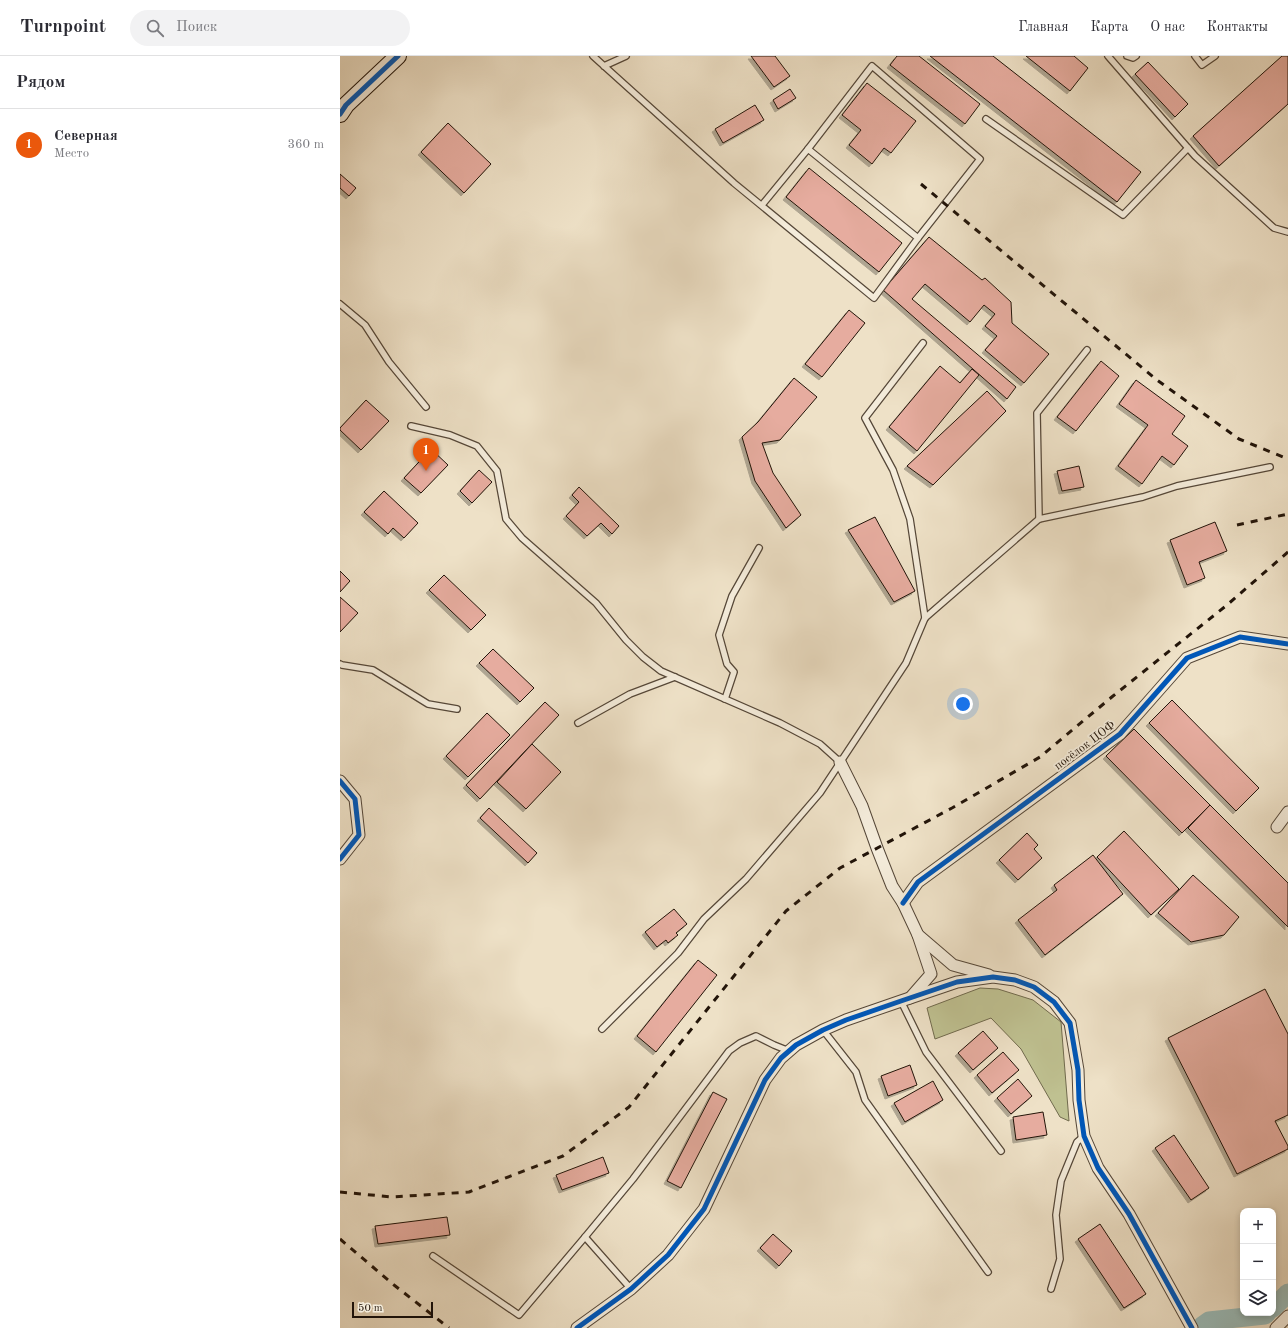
<!DOCTYPE html>
<html lang="ru">
<head>
<meta charset="utf-8">
<style>
  :root { --surface:#fff; --page:#f2f2f3; --text:#2b2b33; --muted:#7c7c81; --line:#e1e1e2; --accent:#ea580c }
  body { margin:0; font-family:"Old Standard TT",serif; background:var(--page); color:var(--text) }
  .controls { position:absolute; right:12px; bottom:12px; display:grid; overflow:hidden; border-radius:8px; box-shadow:0 2px 6px #0003 }
  .controls button { width:36px; height:36px; display:grid; place-items:center; padding:0; border:0; border-bottom:1px solid var(--line); background:var(--surface); color:var(--text); font:20px sans-serif }
  .scale { position:absolute; left:12px; bottom:10px; width:81px; box-sizing:border-box; padding-left:4px; border:2px solid #221409; border-top:0; font-size:11px; line-height:14px; white-space:nowrap; color:#221409; -webkit-text-stroke:3px #f4ecdb; paint-order:stroke }
  .you { position:absolute; left:623px; top:648px; width:14px; height:14px; margin:-10px; border:3px solid #fff; border-radius:50%; background:#1a73e8; box-shadow:0 0 0 6px #1a73e833 }
  .badge { display:grid; place-items:center; width:26px; height:26px; border-radius:50%; background:var(--accent); color:#fff; font-size:13px; font-weight:700 }
  .pin { position:absolute; translate:-50% -33px; filter:drop-shadow(0 1px 2px #0008) }
  .pin::after { content:''; position:absolute; top:21px; width:14px; height:12px; background:inherit; clip-path:polygon(0 0,100% 0,50% 100%) }
  .list { margin:0; padding:0; list-style:none }
  h2 { display:flex; justify-content:space-between; align-items:center; height:52px; margin:0; padding:0 16px; font-size:17px }
  h2 small { font-size:13px; font-weight:400; color:var(--muted) }
  .list li { display:grid; grid-template-columns:26px 1fr auto; gap:12px; align-items:center; box-sizing:border-box; height:72px; padding:0 16px; border-top:1px solid var(--line) }
  .list b { display:block; font-size:15px; white-space:nowrap }
  .list p { margin:0; font-size:13px; white-space:nowrap; color:var(--muted) }
  .list em { font-size:13px; font-style:normal; color:var(--muted) }
  .icon { flex:none; width:22px; height:22px; fill:none; stroke:currentColor; stroke-width:2; stroke-linecap:round; stroke-linejoin:round }
  .map { position:relative; flex:none; width:948px; height:1272px; overflow:hidden }
  header { display:flex; align-items:center; gap:24px; box-sizing:border-box; height:56px; padding:0 20px; background:var(--surface); border-bottom:1px solid var(--line) }
  header strong { font-size:19px }
  nav { display:flex; gap:22px; margin-inline-start:auto; font-size:14px }
  .search { width:280px; height:36px; background:var(--page); display:flex; align-items:center; gap:10px; box-sizing:border-box; padding:0 14px; border-radius:22px; color:var(--muted); font-size:15px }
  main { display:flex }
  aside { flex:1; background:var(--surface) }
  .map>svg:first-child { display:block }
</style>
</head>
<body>
<header>
<strong>Turnpoint</strong>
<div class="search"><svg class="icon" aria-label="search" viewBox="0 0 24 24"><circle cx="10" cy="10" r="6"/><path d="M15 15l6 6"/></svg>Поиск</div>
<nav><a>Главная</a><a>Карта</a><a>О нас</a><a>Контакты</a></nav>
</header>
<main>
<aside>
<h2>Рядом<small></small></h2>
<ul class="list">
<li><span class="badge">1</span><div><b>Северная</b><p>Место</p></div><em>360 m</em></li>
</ul>
</aside>
<div class="map">
<svg width="948" height="1272" viewBox="0 0 948 1272">
  <defs>
    <filter id="shadow"><feDropShadow dx="-3" dy="3" stdDeviation="0" flood-color="#0004"/></filter>
  </defs>
  <rect width="100%" height="100%" fill="#eee1c7"/>
  <filter id="stains"><feTurbulence type="fractalNoise" baseFrequency=".005" numOctaves="4"/><feColorMatrix values="0 0 0 0 .2 0 0 0 0 .09 0 0 0 0 .02 0 0 0 .5 -.17"/></filter>
  <radialGradient id="worn" r=".72"><stop offset=".6" stop-color="#630" stop-opacity="0"/><stop offset="1" stop-color="#630" stop-opacity=".3"/></radialGradient>
  <path fill="#bfc191" stroke="#706a4d" d="M 640,932 L 658,933 L 693,944 L 721,966 L 729,1065 L 720,1061 L 681,993 L 651,962 L 595,983 L 587,952 Z"/>
  <g fill="none" stroke-linecap="round" stroke-linejoin="round">
    <g stroke="#9abcba" stroke-width="19">
      <path d="M 933,1252 L 948,1237"/>
      <path d="M 862,1270 L 869,1265 L 925,1259 L 927,1257"/>
    </g>
  </g>
  <g fill="#e6ac9f" stroke="#221409" filter="url(#shadow)">
    <path d="M 411,0 L 435,0 L 450,20 L 434,31 Z"/>
    <path d="M 557,0 L 579,0 L 640,48 L 625,68 L 550,9 Z"/>
    <path d="M 590,0 L 653,0 L 801,116 L 777,146 Z"/>
    <path d="M 686,0 L 734,0 L 748,12 L 730,35 Z"/>
    <path d="M 942,0 L 948,0 L 948,48 L 879,110 L 853,80 Z"/>
    <path d="M 808,6 L 848,48 L 835,61 L 795,18 Z"/>
    <path d="M 527,27 L 576,65 L 551,97 L 544,92 L 532,108 L 509,89 L 521,74 L 502,59 Z"/>
    <path d="M 450,33 L 456,42 L 438,53 L 433,44 Z"/>
    <path d="M 415,49 L 424,64 L 383,87 L 375,73 Z"/>
    <path d="M 108,67 L 151,108 L 124,137 L 81,96 Z"/>
    <path d="M 469,112 L 562,187 L 539,216 L 446,141 Z"/>
    <path d="M 0,118 L 16,132 L 9,140 L 0,132 Z"/>
    <path d="M 589,181 L 642,224 L 645,222 L 671,246 L 672,267 L 709,298 L 684,327 L 645,294 L 657,280 L 645,270 L 655,258 L 644,249 L 630,266 L 585,228 L 572,243 L 676,331 L 667,343 L 543,234 Z"/>
    <path d="M 509,254 L 525,267 L 482,321 L 465,308 Z"/>
    <path d="M 761,305 L 779,320 L 736,375 L 717,361 Z"/>
    <path d="M 600,310 L 620,327 L 632,313 L 639,319 L 577,395 L 549,371 Z"/>
    <path d="M 454,322 L 477,341 L 440,384 L 422,387 L 433,417 L 461,459 L 446,472 L 415,425 L 402,381 L 418,366 Z"/>
    <path d="M 796,324 L 845,360 L 832,378 L 848,390 L 834,409 L 822,400 L 802,428 L 778,410 L 808,369 L 779,348 Z"/>
    <path d="M 647,335 L 666,355 L 593,429 L 567,410 Z"/>
    <path d="M 26,344 L 49,365 L 21,394 L 0,374 L 0,372 Z"/>
    <path d="M 91,393 L 108,409 L 81,437 L 64,422 Z"/>
    <path d="M 739,410 L 744,431 L 722,435 L 717,415 Z"/>
    <path d="M 139,414 L 152,426 L 132,447 L 120,435 Z"/>
    <path d="M 239,431 L 279,470 L 272,478 L 261,467 L 247,480 L 226,460 L 239,446 L 232,439 Z"/>
    <path d="M 44,435 L 78,467 L 64,482 L 53,472 L 48,478 L 24,456 Z"/>
    <path d="M 535,461 L 575,535 L 554,546 L 508,474 Z"/>
    <path d="M 875,466 L 887,495 L 859,506 L 865,522 L 847,529 L 830,484 Z"/>
    <path d="M 0,515 L 10,525 L 0,536 Z"/>
    <path d="M 104,519 L 146,559 L 131,574 L 89,534 Z"/>
    <path d="M 0,541 L 18,557 L 0,576 Z"/>
    <path d="M 153,593 L 194,632 L 180,646 L 139,607 Z"/>
    <path d="M 832,644 L 919,732 L 896,755 L 809,667 Z"/>
    <path d="M 205,646 L 219,659 L 140,743 L 126,729 Z"/>
    <path d="M 147,657 L 170,679 L 128,721 L 106,700 Z"/>
    <path d="M 794,673 L 870,749 L 842,777 L 766,700 Z"/>
    <path d="M 192,688 L 221,716 L 186,753 L 157,726 Z"/>
    <path d="M 870,749 L 948,827 L 948,871 L 848,772 Z"/>
    <path d="M 149,752 L 197,797 L 188,807 L 140,762 Z"/>
    <path d="M 784,775 L 839,833 L 811,859 L 757,801 Z"/>
    <path d="M 687,777 L 698,789 L 694,793 L 702,802 L 678,824 L 659,804 Z"/>
    <path d="M 753,799 L 783,838 L 705,899 L 678,864 L 717,834 L 714,829 Z"/>
    <path d="M 853,819 L 899,861 L 884,879 L 851,886 L 818,857 Z"/>
    <path d="M 334,853 L 347,868 L 336,877 L 338,879 L 328,887 L 326,884 L 317,891 L 305,876 Z"/>
    <path d="M 358,904 L 377,919 L 316,996 L 297,980 Z"/>
    <path d="M 925,933 L 948,978 L 948,1059 L 935,1065 L 948,1090 L 948,1093 L 897,1118 L 828,982 Z"/>
    <path d="M 643,975 L 658,992 L 633,1014 L 618,997 Z"/>
    <path d="M 663,996 L 679,1014 L 652,1037 L 637,1019 Z"/>
    <path d="M 570,1009 L 577,1029 L 548,1040 L 541,1020 Z"/>
    <path d="M 678,1023 L 692,1040 L 671,1058 L 657,1042 Z"/>
    <path d="M 593,1025 L 603,1044 L 565,1066 L 554,1047 Z"/>
    <path d="M 373,1036 L 387,1043 L 341,1132 L 327,1125 Z"/>
    <path d="M 703,1056 L 707,1079 L 676,1084 L 673,1061 Z"/>
    <path d="M 834,1079 L 869,1132 L 851,1144 L 815,1092 Z"/>
    <path d="M 263,1101 L 269,1117 L 222,1134 L 216,1119 Z"/>
    <path d="M 107,1161 L 110,1179 L 38,1188 L 35,1170 Z"/>
    <path d="M 760,1168 L 806,1238 L 784,1252 L 738,1183 Z"/>
    <path d="M 433,1178 L 452,1195 L 439,1210 L 420,1192 Z"/>
  </g>
  <g fill="none" stroke-linecap="round" stroke-linejoin="round">
    <g stroke="#554738" stroke-width="8">
      <g id="lane">
        <path d="M 253,0 L 394,127 L 534,242 L 578,182 L 468,93 L 422,149"/>
        <path d="M 768,0 L 855,100 L 934,172 L 948,176"/>
        <path d="M 787,0 L 793,2 L 796,0"/>
        <path d="M 855,0 L 862,9 L 875,0"/>
        <path d="M 264,10 L 286,0"/>
        <path d="M 646,63 L 783,159 L 848,92"/>
        <path d="M 468,93 L 532,10 L 640,103 L 578,182"/>
        <path d="M 0,248 L 25,269 L 49,306 L 86,351"/>
        <path d="M 583,287 L 525,362 L 553,414 L 570,463 L 585,562"/>
        <path d="M 71,370 L 110,379 L 137,390 L 157,415 L 166,463 L 182,482 L 256,547 L 286,584 L 303,601 L 321,615 L 440,667 L 480,688 L 500,706"/>
        <path d="M 699,463 L 697,357 L 747,294"/>
        <path d="M 0,608 L 2,609 L 33,614 L 88,648 L 117,653"/>
        <path d="M 385,643 L 394,616 L 387,608 L 379,579 L 392,540 L 419,492"/>
        <path d="M 238,667 L 290,638 L 335,621"/>
        <path d="M 561,945 L 586,996 L 661,1095"/>
        <path d="M 262,973 L 338,897 L 364,863 L 406,823 L 480,737 L 566,607 L 585,562 L 699,463 L 803,441 L 837,430 L 930,411"/>
        <path d="M 483,974 L 516,1016 L 525,1044 L 648,1216"/>
        <path d="M 245,1181 L 293,1123 L 389,995 L 400,987 L 416,980 L 434,989 L 449,995"/>
        <path d="M 93,1200 L 179,1259 L 245,1181 L 291,1233"/>
        <path d="M 711,1233 L 720,1203 L 716,1159 L 721,1125 L 737,1086 L 744,1080"/>
      </g>
    </g>
    <g stroke="#554738" stroke-width="13">
      <g id="street">
        <path d="M 500,706 L 522,750 L 537,792 L 552,830 L 563,847 L 578,879 L 613,909 L 649,919"/>
        <path d="M 0,725 L 15,743 L 19,779 L 0,803"/>
        <path d="M 937,771 L 948,756"/>
        <path d="M 563,847 L 578,826 L 780,678 L 847,602 L 900,581 L 948,588"/>
        <path d="M 570,942 L 591,918 L 578,879"/>
        <path d="M 237,1272 L 291,1233 L 328,1199 L 364,1153 L 425,1024 L 441,1002 L 456,989 L 483,974 L 506,964 L 561,945 L 617,926 L 653,921 L 675,924 L 694,931 L 714,946 L 730,967 L 738,1014 L 739,1044 L 744,1080 L 758,1112 L 789,1158 L 852,1272"/>
        <path d="M 936,1272 L 948,1260"/>
      </g>
    </g>
    <g stroke="#221409" stroke-width="18">
      <path id="secondary" d="M 0,58 L 6,49 L 58,0"/>
    </g>
    <use href="#lane" stroke="#f4ecdb" stroke-width="5.5"/>
    <use href="#street" stroke="#f4ecdb" stroke-width="11"/>
    <use href="#secondary" stroke="#f4ecdb" stroke-width="16"/>
    <g stroke="#221409" stroke-width="3" stroke-dasharray="7 7" stroke-linecap="butt">
      <path d="M 581,128 L 817,324 L 899,383 L 948,403"/>
      <path d="M 897,469 L 948,458"/>
      <path d="M 0,1136 L 52,1141 L 129,1136 L 223,1100 L 289,1051 L 446,855 L 500,812 L 612,752 L 700,701 L 773,640 L 887,549 L 948,496"/>
      <path d="M 0,1183 L 54,1229 L 109,1272"/>
    </g>
    <g stroke="#f4ecdb" stroke-width="8">
      <g id="cycleway">
        <path d="M 0,58 L 6,49 L 58,0"/>
        <path d="M 0,725 L 15,743 L 19,779 L 0,803"/>
        <path d="M 563,847 L 578,826 L 780,678 L 847,602 L 900,581 L 948,588"/>
        <path d="M 237,1272 L 291,1233 L 328,1199 L 364,1153 L 425,1024 L 441,1002 L 456,989 L 483,974 L 506,964 L 561,945 L 617,926 L 653,921 L 675,924 L 694,931 L 714,946 L 730,967 L 738,1014 L 739,1044 L 744,1080 L 758,1112 L 789,1158 L 852,1272"/>
      </g>
    </g>
    <use href="#cycleway" stroke="#0057b8" stroke-width="5"/>
  </g>
  <g text-anchor="middle" dominant-baseline="central" stroke-width="3.5" stroke-linejoin="round" paint-order="stroke">
    <g font-size="12" fill="#221409" stroke="#f4ecdb">
      <text transform="translate(745 690) rotate(-37)">посёлок ЦОФ</text>
    </g>
  </g>
  <rect width="100%" height="100%" filter="url(#stains)"/>
  <rect width="100%" height="100%" fill="url(#worn)"/>
</svg>
<div class="controls">
<button>+</button>
<button>−</button>
<button><svg class="icon" aria-label="layers" viewBox="0 0 24 24"><path d="M12 4l9 5-9 5-9-5zM3 14l9 5 9-5"/></svg></button>
</div>
<div class="scale">50 m</div>
<div class="you"></div>
<div class="pin badge" style="left:86px;top:415px">1</div>
</div>
</main>
</body>
</html>
